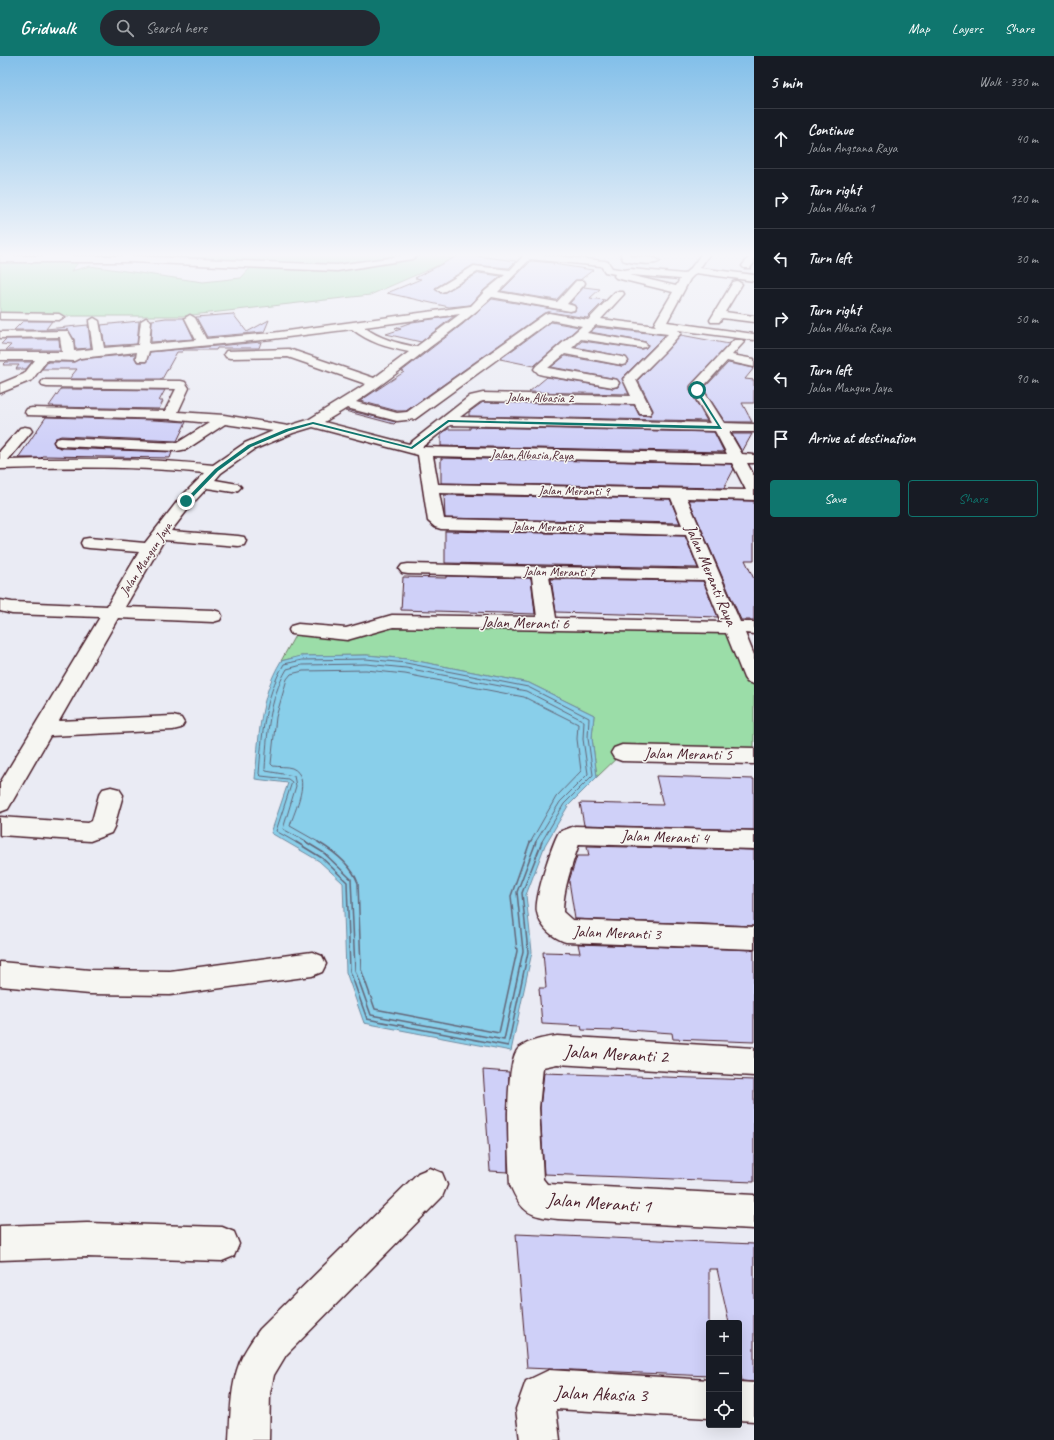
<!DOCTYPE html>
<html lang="en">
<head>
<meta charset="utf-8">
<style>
  :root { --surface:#171b24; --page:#242831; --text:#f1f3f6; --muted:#9ea1a6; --line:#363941; --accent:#0f766e }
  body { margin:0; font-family:Caveat,sans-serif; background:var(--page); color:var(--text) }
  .controls { position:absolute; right:12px; bottom:12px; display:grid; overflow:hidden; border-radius:4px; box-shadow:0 4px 16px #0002 }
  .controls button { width:36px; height:36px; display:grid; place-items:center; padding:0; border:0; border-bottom:1px solid var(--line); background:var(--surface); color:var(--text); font:20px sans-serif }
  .stop { position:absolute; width:12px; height:12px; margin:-9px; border:3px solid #0f766e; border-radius:50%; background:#fff }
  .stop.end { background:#0f766e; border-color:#fff; box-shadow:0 1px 4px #0008 }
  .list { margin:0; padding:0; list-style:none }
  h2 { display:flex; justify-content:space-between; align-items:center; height:52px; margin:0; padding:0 16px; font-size:17px }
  h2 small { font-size:13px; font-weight:400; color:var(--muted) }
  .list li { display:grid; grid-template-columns:26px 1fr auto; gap:12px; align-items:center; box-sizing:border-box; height:60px; padding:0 16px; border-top:1px solid var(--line) }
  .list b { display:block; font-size:15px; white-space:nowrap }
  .list p { margin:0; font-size:13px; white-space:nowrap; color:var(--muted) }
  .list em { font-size:13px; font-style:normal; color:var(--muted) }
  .actions { display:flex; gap:8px; padding:12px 16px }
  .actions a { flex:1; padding:9px 0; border:1px solid var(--accent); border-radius:4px; text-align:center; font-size:14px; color:var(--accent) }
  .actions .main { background:var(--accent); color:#fff }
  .icon { flex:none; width:22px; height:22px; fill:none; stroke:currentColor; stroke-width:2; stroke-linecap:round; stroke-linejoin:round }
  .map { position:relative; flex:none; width:754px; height:1384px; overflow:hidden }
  header { display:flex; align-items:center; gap:24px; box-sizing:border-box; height:56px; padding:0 20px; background:var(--accent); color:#fff }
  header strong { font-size:19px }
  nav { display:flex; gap:22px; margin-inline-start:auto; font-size:14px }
  .search { width:280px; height:36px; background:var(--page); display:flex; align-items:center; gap:10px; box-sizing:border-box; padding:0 14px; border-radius:22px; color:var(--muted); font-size:15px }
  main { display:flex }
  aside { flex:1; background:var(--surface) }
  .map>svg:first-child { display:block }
</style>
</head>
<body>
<header>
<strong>Gridwalk</strong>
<div class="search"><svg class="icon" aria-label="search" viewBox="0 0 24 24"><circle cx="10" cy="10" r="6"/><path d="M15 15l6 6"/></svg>Search here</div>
<nav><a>Map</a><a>Layers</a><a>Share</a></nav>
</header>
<main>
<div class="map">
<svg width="754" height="1384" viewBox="0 0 754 1384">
  <rect width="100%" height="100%" fill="#eaebf4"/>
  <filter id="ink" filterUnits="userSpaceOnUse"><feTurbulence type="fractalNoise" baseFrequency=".025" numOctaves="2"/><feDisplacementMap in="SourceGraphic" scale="8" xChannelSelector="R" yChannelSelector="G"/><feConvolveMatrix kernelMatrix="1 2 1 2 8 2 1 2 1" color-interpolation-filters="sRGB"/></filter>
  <g filter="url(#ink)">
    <g fill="#9bdda8" stroke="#727e6a" fill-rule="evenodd">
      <path d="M 0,197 L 417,197 L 455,202 L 370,239 L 183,260 L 0,260 ZM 82,202 L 253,209 L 241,222 L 203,226 L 90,210 L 71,215 Z"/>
      <path d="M 375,569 L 733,572 L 754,622 L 754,700 L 622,697 L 597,721 L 592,682 L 594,659 L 529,627 L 407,603 L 367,599 L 301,600 L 281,605 L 298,574 L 330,578 Z"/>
    </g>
    <path fill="#89cfea" stroke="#70899e" d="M 367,599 L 407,603 L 529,627 L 594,659 L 592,682 L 597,721 L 568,750 L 545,789 L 526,839 L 532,896 L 511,995 L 364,967 L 346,916 L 343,827 L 319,805 L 271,777 L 288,727 L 255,723 C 259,683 259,641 281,605 L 301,600 Z"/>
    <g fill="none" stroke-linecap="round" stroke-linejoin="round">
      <g stroke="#636577" stroke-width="1">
        <path d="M 297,787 L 276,775 L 292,726 L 288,723 L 261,720 L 259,718 C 262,680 264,642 284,608 L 302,604 L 366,603 L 406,607 L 528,631 L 589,662 L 588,682 L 593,719 L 564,748 L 541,787"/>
        <path d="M 308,787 L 283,773 L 296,730 L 294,720 L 266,715 L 265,713 C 267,679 269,643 287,613 L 302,609 L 366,608 L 406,612 L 526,635 L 584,665 L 583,683 L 588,718 L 560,746 L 535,787"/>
        <path d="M 320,787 L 290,770 C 294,755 313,721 292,712 C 286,710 279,711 273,710 L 271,708 L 276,661 L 287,623 L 291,618 L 303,615 L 366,614 L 405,618 L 524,641 L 578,668 L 577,683 L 581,715 L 556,741 L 530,787"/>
      </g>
      <g stroke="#636577" stroke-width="1.5">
        <path d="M 296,786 L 322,802 L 347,826 L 350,915 L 367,963 L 508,990 L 528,896 L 522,837 L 542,786"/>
        <path d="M 306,786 L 324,797 L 351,823 L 355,914 L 371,959 L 504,984 L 523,895 L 517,836 L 536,786"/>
        <path d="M 318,786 C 333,795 352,810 358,827 L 361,913 L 375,953 L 499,977 L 517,895 L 511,840 L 530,786"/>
      </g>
    </g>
    <g fill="#cfd0f8" stroke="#4a1f2b">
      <path d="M 461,198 L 516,205 L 509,212 L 473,209 L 435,232 L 440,237 L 445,236 L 479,217 L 501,220 L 484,234 L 470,249 L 449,251 L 387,237 L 421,223 L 415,222 Z"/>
      <path d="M 531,205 L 554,207 L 553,208 L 593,214 L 580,224 L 575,224 L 556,244 L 501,235 Z"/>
      <path d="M 584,231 L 600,233 L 590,242 L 605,244 L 587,262 L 549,256 L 544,257 L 406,355 L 397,355 L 360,345 L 404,316 L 402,315 L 463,268 L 492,243 L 570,256 L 575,255 L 576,251 L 574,249 L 570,247 Z"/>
      <path d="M 233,258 L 247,276 L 269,264 L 264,276 L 207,281 L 196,261 Z"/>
      <path d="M 454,260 L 421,286 L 386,278 L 401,273 L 395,272 L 412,266 Z"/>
      <path d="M 166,262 L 184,262 L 194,283 L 151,286 L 152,264 Z"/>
      <path d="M 23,265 L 52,265 L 46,273 L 88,269 L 91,292 L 75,293 L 74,283 L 68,274 L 14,274 Z"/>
      <path d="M 139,265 L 137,288 L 105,290 L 101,269 Z"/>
      <path d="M 551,266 L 579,271 L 534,310 L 500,303 Z"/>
      <path d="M 596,271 L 665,279 L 622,322 L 629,338 L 529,336 L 547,321 L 613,332 L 618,331 L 620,326 L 617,323 L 551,311 L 565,300 L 622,310 L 626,309 L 629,306 L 626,301 L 575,291 L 582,285 L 641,293 L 646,292 L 648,289 L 646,286 L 641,285 L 590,276 Z"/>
      <path d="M 681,279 L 729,288 L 690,330 L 690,335 L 707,365 L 469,360 L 469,356 L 483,346 L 634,349 L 639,359 L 650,360 L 653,354 L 638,324 Z"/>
      <path d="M 6,283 L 59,283 L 60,294 L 6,294 L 11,289 L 1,288 Z"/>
      <path d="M 261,286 L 259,292 L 217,292 L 216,294 L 183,294 L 182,296 L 177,296 L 162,323 L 69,323 L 77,313 L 42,313 L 48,306 L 74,306 L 80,303 L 135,298 L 135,302 L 137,306 L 146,306 L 150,296 Z"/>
      <path d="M 6,306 L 32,306 L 26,313 L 16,313 L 19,309 L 3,309 Z"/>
      <path d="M 728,307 L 754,312 L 745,323 L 754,324 L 754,347 L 742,347 L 752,366 L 725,366 L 704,334 L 704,332 Z"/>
      <path d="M 61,333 L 165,334 L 159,345 L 163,345 L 159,353 L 53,351 L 54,350 L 49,350 Z"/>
      <path d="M 347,354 L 396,366 L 394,368 L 345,355 Z"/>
      <path d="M 46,361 L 154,364 L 186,366 L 177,385 L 61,380 L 56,382 L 53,385 L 55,390 L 61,392 L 172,396 L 170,402 L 43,400 L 41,402 L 18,402 Z"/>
      <path d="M 470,371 L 714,376 L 724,396 L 441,390 L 441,378 L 448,373 L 470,373 Z"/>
      <path d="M 732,378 L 752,378 L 742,396 Z"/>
      <path d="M 441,402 L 731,408 L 734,413 L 724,432 L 441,427 Z"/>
      <path d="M 444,439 L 670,443 L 680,467 L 445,462 Z"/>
      <path d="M 689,444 L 754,445 L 754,504 L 745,504 L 754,523 L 754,564 L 741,564 Z"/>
      <path d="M 445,475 L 685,480 L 698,512 L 445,507 Z"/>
      <path d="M 446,520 L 531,522 L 535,558 L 401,554 L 403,521 L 446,522 Z"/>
      <path d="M 551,523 L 703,525 L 718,561 L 556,556 Z"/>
      <path d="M 656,720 L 754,723 L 754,774 L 584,769 L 580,747 L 663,749 Z"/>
      <path d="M 587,790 L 754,794 L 754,870 L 575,863 L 569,825 L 577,800 L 589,800 Z"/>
      <path d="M 578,888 L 754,894 L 754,986 L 673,983 L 672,977 L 613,973 L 613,975 L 582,974 L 581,970 L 542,968 L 539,932 L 546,932 L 543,896 L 580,897 Z"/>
      <path d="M 483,1014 L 509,1016 L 507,1057 L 508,1116 L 490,1115 Z"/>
      <path d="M 544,1017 L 754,1024 L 754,1126 L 544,1118 L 540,1052 Z"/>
      <path d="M 516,1178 L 754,1188 L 754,1326 L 742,1325 L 739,1310 L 739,1267 L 729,1267 L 717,1213 L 709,1213 L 709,1320 L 527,1312 Z"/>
    </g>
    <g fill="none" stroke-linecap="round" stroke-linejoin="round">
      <g stroke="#4a1f2b" stroke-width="3">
        <g id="minor">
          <path d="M 411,197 L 422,197 L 412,203 L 337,215 L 131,206 L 0,206 L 0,200 L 131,200 L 337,209 L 388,202 Z"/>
          <path d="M 526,197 L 605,205 L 608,206 L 612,212 L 624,214 L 631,213 L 684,218 L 691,212 L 702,197 L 710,197 L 700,212 L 754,219 L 754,225 L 696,217 L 690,223 L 667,266 L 754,278 L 754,284 L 678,274 L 681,277 L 666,294 L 636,324 L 652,355 L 650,358 L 640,358 L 635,348 L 483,345 L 480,346 L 460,361 L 710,367 L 691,334 L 691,330 L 734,284 L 742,284 L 744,286 L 732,299 L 754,303 L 754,311 L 727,305 L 703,331 L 703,334 L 724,367 L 754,368 L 754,376 L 729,376 L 742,398 L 754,399 L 754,407 L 747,407 L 754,420 L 754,444 L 687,442 L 740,566 L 754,566 L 754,578 L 745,577 L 754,599 L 754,628 L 747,626 L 744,622 L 726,577 L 393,571 L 347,584 L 291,578 L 289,574 L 291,570 L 298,568 L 346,572 L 392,559 L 537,561 L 532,521 L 408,518 L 402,517 L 399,513 L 402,509 L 408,508 L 700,514 L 686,479 L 441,473 L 435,471 L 428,465 L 418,399 L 313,371 L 293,377 L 255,393 L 221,417 L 215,424 L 238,428 L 241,431 L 238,434 L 233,436 L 207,432 L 192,448 L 171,475 L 238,480 L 244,481 L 246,485 L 244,489 L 238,490 L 164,484 L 125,551 L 213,554 L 220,556 L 222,560 L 220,564 L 213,566 L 118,562 L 59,665 L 173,660 L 181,662 L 184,667 L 181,672 L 173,674 L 50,680 L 8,753 L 0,756 L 0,727 L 100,561 L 12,558 L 0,555 L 0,544 L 12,546 L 107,550 L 139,496 L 89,492 L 83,491 L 81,487 L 83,483 L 89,482 L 145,487 L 180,442 L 205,417 C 137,410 68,411 0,413 L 0,395 L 20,372 L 25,371 L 30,372 L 32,375 L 8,404 C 76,402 145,402 213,409 L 245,387 L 273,375 L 225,368 L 187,393 L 177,395 L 61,390 L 56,389 L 54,386 L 56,383 L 61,382 L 177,387 L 209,367 L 170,363 L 27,359 L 25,356 L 27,353 L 32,352 L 165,355 L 176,333 L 47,331 L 43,330 L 41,327 L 43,324 L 181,325 L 185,326 L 189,332 L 178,356 L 224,359 L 288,370 L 308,364 L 366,328 L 288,301 L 230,302 L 226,301 L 224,298 L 226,295 L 289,293 L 374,322 L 409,296 C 386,291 370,287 352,273 L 272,283 L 149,295 L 146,305 L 138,305 L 136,302 L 137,296 L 80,302 L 74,305 L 47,304 L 32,324 L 0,337 L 0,328 L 24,318 L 35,304 L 0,304 L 0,296 L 62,296 L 60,281 L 0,282 L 0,276 L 68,275 L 73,284 L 74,295 L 93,293 L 89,265 L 94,262 L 99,265 L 104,292 L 138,289 L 141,265 L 146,262 L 151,265 L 149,288 L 196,284 L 185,262 L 190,259 L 195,262 L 206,283 L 272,277 L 471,250 L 485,235 L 505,219 L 479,215 L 445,235 L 441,236 L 436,233 L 474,210 L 510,214 ZM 530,203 L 601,210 L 605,216 L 615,218 L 614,220 L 616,222 L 673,236 L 654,268 L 656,270 L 601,263 L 624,238 L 623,236 L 615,236 L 588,264 L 549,257 L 545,258 L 407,356 L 397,357 L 356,346 C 382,329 406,310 430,291 C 452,275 473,259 492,241 L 570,255 L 574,254 L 575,252 L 574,250 L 567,248 L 584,229 L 585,227 L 584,225 L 576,225 L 557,246 L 498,236 ZM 629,219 L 631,219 L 680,223 L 676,230 ZM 460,258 L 416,291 C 397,287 380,283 364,271 ZM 551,264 L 582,270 L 536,310 L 534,313 L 539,318 L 543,319 L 613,331 L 617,330 L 619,327 L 617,324 L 548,312 L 565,298 L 622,309 L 626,308 L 628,305 L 626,302 L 622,301 L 572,292 L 581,283 L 641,292 L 645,291 L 647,289 L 645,287 L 641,286 L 587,277 L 596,269 L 668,278 L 623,323 L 631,340 L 483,337 L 470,340 L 409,388 L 324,366 L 347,352 L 397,365 L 415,363 ZM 450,369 L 715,375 L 727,398 L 422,391 ZM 433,400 L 732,407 L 746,434 L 438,428 ZM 439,437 L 671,442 L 682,469 L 444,463 ZM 549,521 L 704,524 L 721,566 L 556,562 Z"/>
          <path d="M 620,197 L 629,197 L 630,200 L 655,202 L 660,205 C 654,210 630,207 623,204 Z"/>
          <path d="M 754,198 L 754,207 L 750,212 L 744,212 L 742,210 C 745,206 749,200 754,198 Z"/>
          <path d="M 737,225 L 742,228 L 725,256 L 754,260 L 754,266 L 722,262 L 719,266 L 711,266 L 710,264 L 733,226 Z"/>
          <path d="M 0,257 L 59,258 L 64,261 L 59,264 L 0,263 Z"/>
          <path d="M 622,689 L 754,692 L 754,708 L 622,705 L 614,702 L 611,697 L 614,692 Z"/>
          <path d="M 111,731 L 119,733 L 123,739 L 114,771 L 111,777 L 90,785 L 0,779 L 0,761 L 88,767 L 92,765 L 99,739 L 103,733 Z"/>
          <path d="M 575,770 L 754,775 L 754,793 L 579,788 C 572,809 563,833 563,856 L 572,864 L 754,871 L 754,893 L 566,886 C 553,882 540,871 537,856 C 534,843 552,788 559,776 Z"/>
          <path d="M 312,896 L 322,900 L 326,908 L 322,916 L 312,920 L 170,939 L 90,938 L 0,930 L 0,906 L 90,914 L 170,915 Z"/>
          <path d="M 557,980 L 754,992 L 754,1020 L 557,1008 L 543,1011 L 539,1052 L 543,1123 L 547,1128 L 754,1139 L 754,1173 L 558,1163 C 529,1160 522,1157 510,1129 C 509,1106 503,1006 519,992 C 530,984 544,982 557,980 Z"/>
          <path d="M 430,1112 L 442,1117 L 447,1129 L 442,1141 L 286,1299 L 274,1319 L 270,1337 L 269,1384 L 229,1384 C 231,1355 230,1325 243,1299 C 248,1290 254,1281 260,1273 L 418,1117 Z"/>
          <path d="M 87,1167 L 222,1171 L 234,1176 L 239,1188 L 234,1200 L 222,1205 L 87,1201 L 0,1204 L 0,1170 Z"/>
          <path d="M 549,1314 L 709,1324 L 709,1362 L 556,1353 L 560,1384 L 520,1384 L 516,1353 L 526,1325 Z"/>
          <path d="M 739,1326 L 754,1327 L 754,1365 L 739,1364 Z"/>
        </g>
      </g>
      <use href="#minor" fill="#f6f6f2" fill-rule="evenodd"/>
    </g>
  </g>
  <linearGradient id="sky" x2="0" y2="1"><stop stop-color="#82bfe9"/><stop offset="0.51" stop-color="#f6f6fa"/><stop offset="1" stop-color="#f6f6fa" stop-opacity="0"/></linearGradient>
  <rect width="754" height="390" fill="url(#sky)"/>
  <path fill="#0f766e" d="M 697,333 L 722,373 L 449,366 L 412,393 L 313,368 L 289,375 L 251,391 L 218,415 L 188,446 L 184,445 L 215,413 L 248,389 L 286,373 L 313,366 L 411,391 L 448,364 L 718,370 L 695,334 Z"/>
  <g text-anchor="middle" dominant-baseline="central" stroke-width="3" stroke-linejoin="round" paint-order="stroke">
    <g font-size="13" fill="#4a1f2b" stroke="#f6f6f2">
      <text transform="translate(540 342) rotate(1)">Jalan Albasia 2</text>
      <text transform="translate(532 399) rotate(1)">Jalan Albasia Raya</text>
      <text transform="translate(574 435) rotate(1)">Jalan Meranti 9</text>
      <text transform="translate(547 471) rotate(1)">Jalan Meranti 8</text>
      <text transform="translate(146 503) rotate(-57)">Jalan Mangun Jaya</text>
      <text transform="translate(559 516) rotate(1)">Jalan Meranti 7</text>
    </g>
    <g font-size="16" fill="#4a1f2b" stroke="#f6f6f2">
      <text transform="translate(711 519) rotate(67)">Jalan Meranti Raya</text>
      <text transform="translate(525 567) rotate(1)">Jalan Meranti 6</text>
      <text transform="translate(688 698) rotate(1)">Jalan Meranti 5</text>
      <text transform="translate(665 781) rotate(2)">Jalan Meranti 4</text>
      <text transform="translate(617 877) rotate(2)">Jalan Meranti 3</text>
    </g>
    <g font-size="19" fill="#4a1f2b" stroke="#f6f6f2">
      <text transform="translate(616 998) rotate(3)">Jalan Meranti 2</text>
      <text transform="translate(599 1147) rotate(4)">Jalan Meranti 1</text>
      <text transform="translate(601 1338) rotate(2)">Jalan Akasia 3</text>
    </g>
  </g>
</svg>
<div class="controls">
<button>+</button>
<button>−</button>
<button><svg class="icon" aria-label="locate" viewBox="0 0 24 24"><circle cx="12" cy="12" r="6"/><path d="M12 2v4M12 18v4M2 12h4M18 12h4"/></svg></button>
</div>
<div class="stop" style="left:697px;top:334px"></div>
<div class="stop end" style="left:186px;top:445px"></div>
</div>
<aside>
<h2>5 min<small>Walk · 330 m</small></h2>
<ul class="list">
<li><svg class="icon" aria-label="ahead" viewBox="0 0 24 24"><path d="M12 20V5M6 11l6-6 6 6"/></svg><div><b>Continue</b><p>Jalan Angsana Raya</p></div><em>40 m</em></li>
<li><svg class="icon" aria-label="right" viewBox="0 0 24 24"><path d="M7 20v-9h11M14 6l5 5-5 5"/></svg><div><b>Turn right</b><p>Jalan Albasia 1</p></div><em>120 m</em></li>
<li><svg class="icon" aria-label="left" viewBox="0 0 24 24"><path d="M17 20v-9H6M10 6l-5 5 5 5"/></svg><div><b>Turn left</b></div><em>30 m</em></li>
<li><svg class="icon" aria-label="right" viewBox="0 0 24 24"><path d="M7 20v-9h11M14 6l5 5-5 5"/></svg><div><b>Turn right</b><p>Jalan Albasia Raya</p></div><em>50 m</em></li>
<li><svg class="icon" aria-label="left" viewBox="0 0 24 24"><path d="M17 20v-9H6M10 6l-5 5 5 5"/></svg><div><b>Turn left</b><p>Jalan Mangun Jaya</p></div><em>90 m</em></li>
<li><svg class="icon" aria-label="arrive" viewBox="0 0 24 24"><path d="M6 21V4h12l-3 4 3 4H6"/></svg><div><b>Arrive at destination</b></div></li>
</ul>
<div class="actions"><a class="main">Save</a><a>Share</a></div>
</aside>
</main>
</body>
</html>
